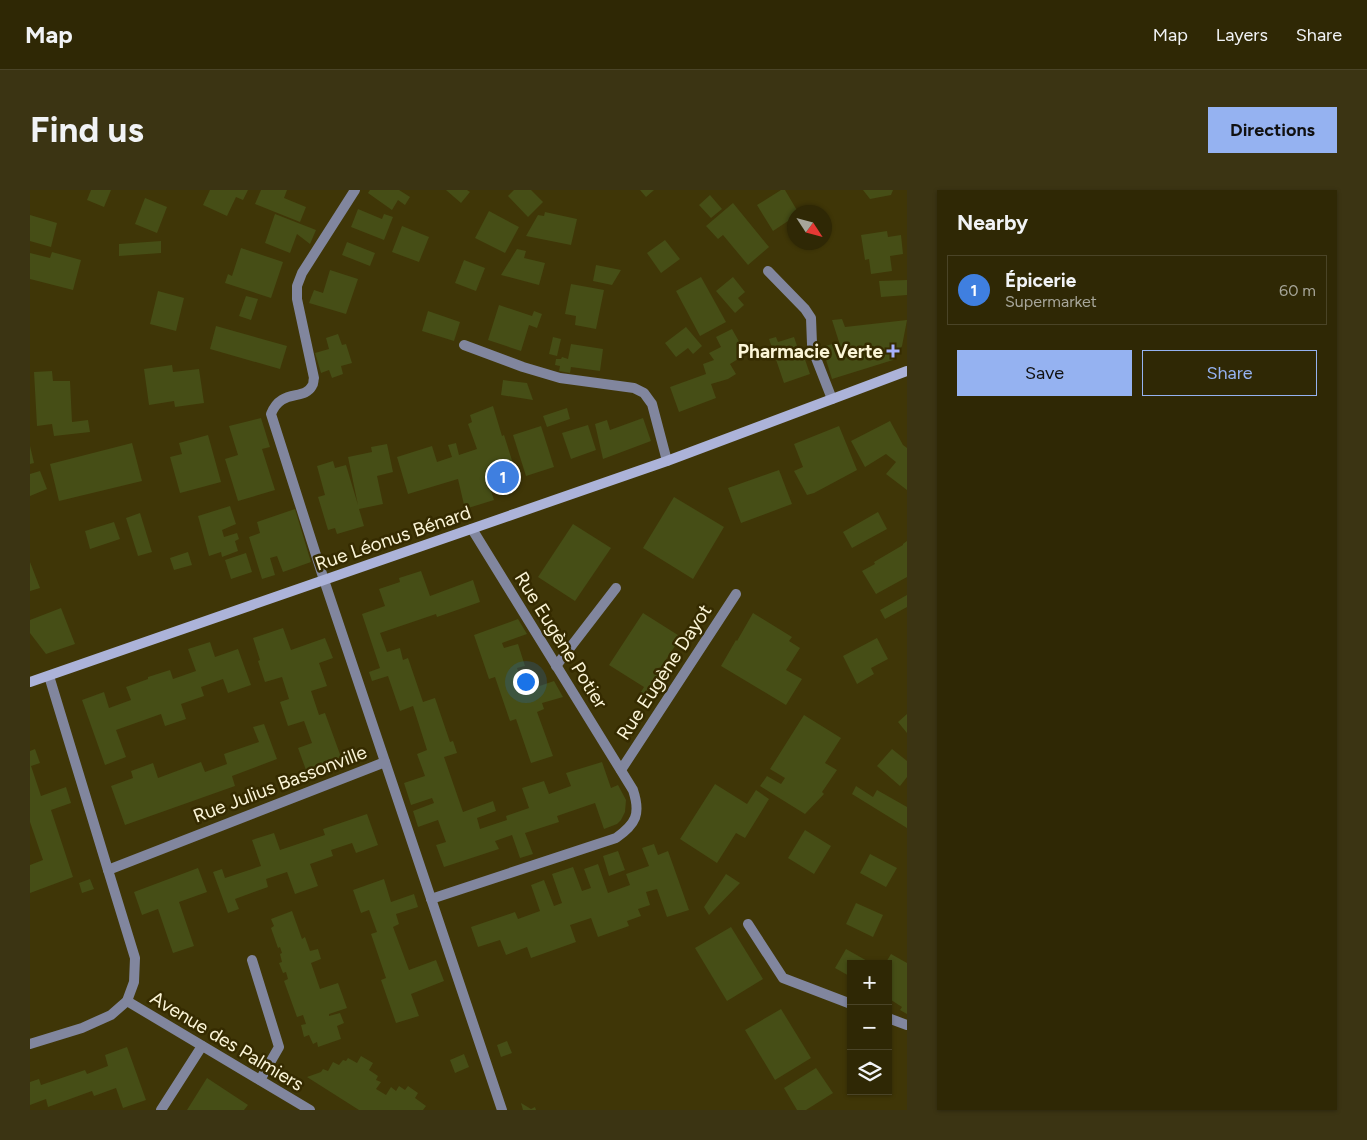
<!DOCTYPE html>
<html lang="en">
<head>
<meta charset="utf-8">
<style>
  :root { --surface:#2f2805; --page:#3b3413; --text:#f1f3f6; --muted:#a7a69a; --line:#4a4427; --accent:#95b2f1 }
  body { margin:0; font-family:Figtree,sans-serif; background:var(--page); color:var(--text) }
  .controls { position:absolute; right:15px; bottom:15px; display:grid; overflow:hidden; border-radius:0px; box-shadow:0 1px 4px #0004 }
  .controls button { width:45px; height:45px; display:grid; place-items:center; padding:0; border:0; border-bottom:1px solid var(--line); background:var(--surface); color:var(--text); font:25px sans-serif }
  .compass { position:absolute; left:757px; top:15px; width:45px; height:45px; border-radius:50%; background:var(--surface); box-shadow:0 1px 4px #0004; rotate:126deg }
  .you { position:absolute; left:495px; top:491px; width:18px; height:18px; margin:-12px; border:4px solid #fff; border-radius:50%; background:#1a73e8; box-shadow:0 0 0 8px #1a73e833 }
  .badge { display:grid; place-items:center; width:32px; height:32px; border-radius:50%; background:var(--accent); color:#fff; font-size:16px; font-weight:700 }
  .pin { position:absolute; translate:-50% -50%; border:2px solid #fff; box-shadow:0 1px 5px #0006 }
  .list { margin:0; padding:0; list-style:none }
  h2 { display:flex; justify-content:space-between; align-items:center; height:65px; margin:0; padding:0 20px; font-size:21px }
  h2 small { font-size:16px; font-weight:400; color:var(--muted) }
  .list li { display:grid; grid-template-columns:32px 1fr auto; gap:15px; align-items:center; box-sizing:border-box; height:70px; margin:0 10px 10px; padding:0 10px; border:1px solid var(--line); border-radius:0px }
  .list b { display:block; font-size:19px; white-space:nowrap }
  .list p { margin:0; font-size:16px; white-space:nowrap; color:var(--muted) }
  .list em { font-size:16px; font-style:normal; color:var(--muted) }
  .actions { display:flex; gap:10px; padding:15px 20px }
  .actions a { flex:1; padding:11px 0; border:1px solid var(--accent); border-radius:0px; text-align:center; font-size:18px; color:var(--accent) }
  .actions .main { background:var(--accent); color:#111 }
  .icon { flex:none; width:28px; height:28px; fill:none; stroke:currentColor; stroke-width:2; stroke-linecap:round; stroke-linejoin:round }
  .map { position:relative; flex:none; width:877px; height:920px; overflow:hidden; border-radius:0px }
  header { display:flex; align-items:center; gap:30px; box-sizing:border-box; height:70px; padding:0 25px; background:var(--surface); border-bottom:1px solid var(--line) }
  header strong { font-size:24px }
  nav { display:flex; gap:28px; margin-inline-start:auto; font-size:18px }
  .intro { display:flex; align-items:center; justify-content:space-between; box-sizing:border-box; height:120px; padding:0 30px }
  h1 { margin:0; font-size:35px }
  .button { padding:12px 22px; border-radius:0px; background:var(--accent); color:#111; font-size:18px; font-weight:700 }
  main { display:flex; gap:30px; padding:0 30px }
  aside { flex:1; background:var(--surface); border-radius:0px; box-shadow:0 1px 4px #0004 }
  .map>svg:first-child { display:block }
</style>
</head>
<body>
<header>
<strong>Map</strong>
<nav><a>Map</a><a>Layers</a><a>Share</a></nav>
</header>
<div class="intro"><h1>Find us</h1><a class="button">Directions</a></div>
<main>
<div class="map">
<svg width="877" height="920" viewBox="0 0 877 920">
  <rect width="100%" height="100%" fill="#3f3607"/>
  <g fill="#464e16">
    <path d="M 61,0 L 81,0 L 74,17 L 57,10 Z"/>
    <path d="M 180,0 L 218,0 L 213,10 L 206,7 L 197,26 L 173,15 Z"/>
    <path d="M 231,0 L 257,0 L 254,8 L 276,17 L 270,32 L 225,14 Z"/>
    <path d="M 340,0 L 369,0 L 380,7 L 375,15 L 368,10 L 362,20 L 338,3 Z"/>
    <path d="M 416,0 L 437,0 L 440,2 L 431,13 Z"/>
    <path d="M 484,0 L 501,0 L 513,12 L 498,27 L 478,6 Z"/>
    <path d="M 610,0 L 624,0 L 616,7 Z"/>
    <path d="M 751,0 L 755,0 L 768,22 L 764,22 L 764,27 L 743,41 L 727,15 Z"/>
    <path d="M 833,0 L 863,0 L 861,5 L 840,9 Z"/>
    <path d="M 680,5 L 692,19 L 681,28 L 669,15 Z"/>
    <path d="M 115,8 L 137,17 L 127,43 L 105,34 Z"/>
    <path d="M 703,13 L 739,57 L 718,75 L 693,45 L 688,49 L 676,36 Z"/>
    <path d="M 328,19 L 352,29 L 354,24 L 363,27 L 354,50 L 321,37 Z"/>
    <path d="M 459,21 L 489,37 L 475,63 L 445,48 Z"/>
    <path d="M 515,22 L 547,29 L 541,55 L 496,46 L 508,25 L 514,26 Z"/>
    <path d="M 245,24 L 286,40 L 280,54 L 267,44 L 260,63 L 235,53 Z"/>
    <path d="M 0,25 L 27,33 L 21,57 L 0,51 Z"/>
    <path d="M 372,36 L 399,47 L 389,72 L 362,62 Z"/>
    <path d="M 857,41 L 858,47 L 871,45 L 873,64 L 860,66 L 862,81 L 841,84 L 839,69 L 835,70 L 831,45 Z"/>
    <path d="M 635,50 L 650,69 L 631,83 L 617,63 Z"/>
    <path d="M 131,51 L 131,63 L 89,66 L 89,54 Z"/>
    <path d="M 317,52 L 345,63 L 340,76 L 312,65 Z"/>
    <path d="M 211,58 L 253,72 L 241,108 L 195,93 L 198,84 L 202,86 Z"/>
    <path d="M 487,59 L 496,61 L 494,68 L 515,73 L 509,95 L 471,85 Z"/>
    <path d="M 22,62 L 51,70 L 43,100 L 0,89 L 0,63 L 20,68 Z"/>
    <path d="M 434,70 L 455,78 L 446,101 L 425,93 Z"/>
    <path d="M 566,75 L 591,80 L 582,95 L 563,91 Z"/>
    <path d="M 300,80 L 328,89 L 316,124 L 279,113 L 284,100 L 293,103 Z"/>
    <path d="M 671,87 L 696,132 L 670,146 L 646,101 Z"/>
    <path d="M 703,87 L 715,102 L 708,108 L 714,115 L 705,123 L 686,101 Z"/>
    <path d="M 877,90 L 877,105 L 851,107 L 849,91 Z"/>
    <path d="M 541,94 L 574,100 L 566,139 L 545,135 L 546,126 L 535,124 Z"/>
    <path d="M 128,101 L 154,108 L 146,141 L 120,134 Z"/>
    <path d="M 216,106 L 228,109 L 221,130 L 209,126 Z"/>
    <path d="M 469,115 L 502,126 L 504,121 L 512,124 L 507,138 L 499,135 L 491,161 L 458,150 Z"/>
    <path d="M 398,121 L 430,132 L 424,151 L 392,141 Z"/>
    <path d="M 812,129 L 815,137 L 877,130 L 872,156 L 863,170 L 802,189 L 792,157 L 809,152 L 802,130 Z"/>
    <path d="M 186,136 L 257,156 L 250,179 L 180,159 Z"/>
    <path d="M 656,137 L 672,156 L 663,164 L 658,158 L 646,167 L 635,153 Z"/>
    <path d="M 702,139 L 716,164 L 700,174 L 706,184 L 698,189 L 681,194 L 686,208 L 649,222 L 640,197 L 676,184 L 673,174 L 684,170 L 679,163 L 691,157 L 686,147 Z"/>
    <path d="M 308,144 L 312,155 L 316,154 L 322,173 L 311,176 L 313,184 L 302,188 L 299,180 L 291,183 L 285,163 L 299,159 L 296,148 Z"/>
    <path d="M 523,147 L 531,149 L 527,166 L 519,164 Z"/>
    <path d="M 746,147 L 748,152 L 764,147 L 768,159 L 771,158 L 780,184 L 754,193 L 739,149 Z"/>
    <path d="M 541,154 L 573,159 L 570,181 L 541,177 L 540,183 L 529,181 L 530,176 L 525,175 L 526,169 L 531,169 L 532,167 L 538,169 Z"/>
    <path d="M 142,175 L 143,182 L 169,179 L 174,213 L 145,217 L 144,211 L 119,215 L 114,179 Z"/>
    <path d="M 22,181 L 23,191 L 40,191 L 42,232 L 58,230 L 60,242 L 24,246 L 22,234 L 7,236 L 4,182 Z"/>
    <path d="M 473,190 L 497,193 L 503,210 L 471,205 Z"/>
    <path d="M 463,216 L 472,246 L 474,245 L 486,283 L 458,292 L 464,310 L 435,319 L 428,289 L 378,304 L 367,267 L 402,256 L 407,272 L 422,267 L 418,255 L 426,253 L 429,265 L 447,259 L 438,234 L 442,232 L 440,225 Z"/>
    <path d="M 537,218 L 540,229 L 517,237 L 513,226 Z"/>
    <path d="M 231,228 L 240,257 L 232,259 L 245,300 L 208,311 L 195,269 L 208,265 L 199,236 Z"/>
    <path d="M 613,228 L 621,251 L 573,269 L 565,234 L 577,230 L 580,240 Z"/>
    <path d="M 860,231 L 873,255 L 877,258 L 877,300 L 856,284 L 866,272 L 856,264 L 835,277 L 821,251 Z"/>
    <path d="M 558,235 L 566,260 L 541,269 L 532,243 Z"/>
    <path d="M 511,236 L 524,277 L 496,286 L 483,245 Z"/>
    <path d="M 809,236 L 827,280 L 784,303 L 777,305 L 764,281 L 773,277 L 764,254 Z"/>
    <path d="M 178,245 L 191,292 L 150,303 L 140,267 L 152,264 L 149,253 Z"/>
    <path d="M 102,253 L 112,291 L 29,311 L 20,274 Z"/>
    <path d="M 357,254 L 363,282 L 347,286 L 353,314 L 329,319 L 334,336 L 307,344 L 305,338 L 298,340 L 288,307 L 295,305 L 287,276 L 303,271 L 305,278 L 316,275 L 328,315 L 318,267 L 342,262 L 341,257 Z"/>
    <path d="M 0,256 L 4,273 L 0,274 Z"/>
    <path d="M 749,280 L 762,314 L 711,333 L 698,298 Z"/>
    <path d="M 10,281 L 17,299 L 0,306 L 0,284 Z"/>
    <path d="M 644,307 L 694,337 L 663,389 L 613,358 Z"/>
    <path d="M 200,316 L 206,334 L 192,340 L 194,347 L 207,343 L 209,349 L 205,351 L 208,361 L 192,367 L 191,362 L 179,366 L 168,326 Z"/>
    <path d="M 265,319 L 281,372 L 253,382 L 247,366 L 240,368 L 245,385 L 232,389 L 219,347 L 230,343 L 227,332 Z"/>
    <path d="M 848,322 L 857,339 L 822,358 L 813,342 Z"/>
    <path d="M 110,323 L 122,362 L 108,366 L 96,328 Z"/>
    <path d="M 84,332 L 90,349 L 60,359 L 55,341 Z"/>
    <path d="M 543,334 L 581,358 L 545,411 L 508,387 Z"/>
    <path d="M 877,351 L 877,387 L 846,404 L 832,381 L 845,374 L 844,372 L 873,355 L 873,354 Z"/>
    <path d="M 158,362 L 162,375 L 144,380 L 140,368 Z"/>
    <path d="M 216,363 L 222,382 L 201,389 L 195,370 Z"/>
    <path d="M 0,372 L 10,398 L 0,401 Z"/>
    <path d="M 391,381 L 400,406 L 443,390 L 450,412 L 407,427 L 406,424 L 350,443 L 357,462 L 370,458 L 373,470 L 378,468 L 393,512 L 405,508 L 420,552 L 423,551 L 427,563 L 414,567 L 433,622 L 463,611 L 466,621 L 447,628 L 450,639 L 477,630 L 476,626 L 499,618 L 492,598 L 514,591 L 519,604 L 541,596 L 536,583 L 572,572 L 581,598 L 588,595 L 596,610 L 595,622 L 591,630 L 587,634 L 574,639 L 565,613 L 527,626 L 529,632 L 495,643 L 503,664 L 490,668 L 482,645 L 465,651 L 469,659 L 414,677 L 406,655 L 416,652 L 408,630 L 388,637 L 383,621 L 404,613 L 402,608 L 381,615 L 374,593 L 395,586 L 387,564 L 397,560 L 383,516 L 370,521 L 358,486 L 342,491 L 339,482 L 350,478 L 332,424 L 355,416 L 349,399 L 370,392 L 369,388 Z"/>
    <path d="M 877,405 L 877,417 L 855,429 L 850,420 Z"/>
    <path d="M 31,418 L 45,454 L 16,464 L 0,443 L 0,430 Z"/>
    <path d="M 613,423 L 651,447 L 635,471 L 643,476 L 619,514 L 608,507 L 614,497 L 579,475 Z"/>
    <path d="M 723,423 L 762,447 L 759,451 L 770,458 L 756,480 L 772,489 L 756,515 L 691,476 L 706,450 L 707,451 Z"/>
    <path d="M 488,429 L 497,444 L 472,453 L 474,458 L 488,454 L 495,476 L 487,478 L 495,501 L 524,491 L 533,507 L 512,513 L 514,519 L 507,522 L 523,566 L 501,573 L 486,529 L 480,531 L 465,487 L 459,489 L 444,445 Z"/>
    <path d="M 253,438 L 261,460 L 295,448 L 303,468 L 289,473 L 297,496 L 281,501 L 289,525 L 295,523 L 311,567 L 276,580 L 268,558 L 282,553 L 274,531 L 258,536 L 250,512 L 259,509 L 252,487 L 235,492 L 228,471 L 230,470 L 223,448 Z"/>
    <path d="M 847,448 L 858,469 L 841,478 L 844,484 L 827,494 L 813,466 Z"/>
    <path d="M 180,452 L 185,467 L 208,459 L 221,495 L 198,503 L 193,489 L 171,497 L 174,506 L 151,514 L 156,529 L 135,536 L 131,524 L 86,540 L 96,567 L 75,575 L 52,510 L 74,502 L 79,518 L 101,510 L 96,497 L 118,489 L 118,487 L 140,480 L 143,489 L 166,481 L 158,459 Z"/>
    <path d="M 877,524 L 877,543 L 868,532 Z"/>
    <path d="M 774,525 L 811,548 L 795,573 L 807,580 L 792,602 L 794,604 L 775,624 L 730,596 L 737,586 L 751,594 L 755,588 L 740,579 Z"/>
    <path d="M 234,534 L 247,569 L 202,586 L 205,596 L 95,635 L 81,596 L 103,588 L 101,581 L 123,573 L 128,588 L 171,572 L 175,582 L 197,574 L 194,564 L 229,552 L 223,537 Z"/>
    <path d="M 5,559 L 10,573 L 1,576 L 11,606 L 36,597 L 41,613 L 21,620 L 43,687 L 0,703 L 0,675 L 13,670 L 0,632 L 0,561 Z"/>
    <path d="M 862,559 L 877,571 L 877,587 L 870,596 L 847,576 Z"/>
    <path d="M 685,594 L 717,614 L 726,600 L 739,609 L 715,648 L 706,643 L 687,673 L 650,649 Z"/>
    <path d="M 826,596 L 843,607 L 847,600 L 877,617 L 877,638 L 822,604 Z"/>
    <path d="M 337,624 L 348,655 L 326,663 L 322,653 L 301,660 L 303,666 L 280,674 L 288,696 L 265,704 L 257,682 L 236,689 L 238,697 L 205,709 L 209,719 L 198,723 L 183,682 L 192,679 L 195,688 L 231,676 L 222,650 L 244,643 L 250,660 L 295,645 L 293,639 Z"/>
    <path d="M 775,640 L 801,656 L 784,684 L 758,668 Z"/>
    <path d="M 624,654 L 628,665 L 638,661 L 659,720 L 637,727 L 627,699 L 616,702 L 620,715 L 608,719 L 611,726 L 597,731 L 599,736 L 568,747 L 561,728 L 540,735 L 546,752 L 501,768 L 497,757 L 476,765 L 470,750 L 448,757 L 441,737 L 485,722 L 488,729 L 510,721 L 501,695 L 514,690 L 524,716 L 532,713 L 522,684 L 543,677 L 552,701 L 561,698 L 554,679 L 568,674 L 578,703 L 600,695 L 596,684 L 619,676 L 612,658 Z"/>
    <path d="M 588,661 L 595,680 L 579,686 L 573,666 Z"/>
    <path d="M 840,664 L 867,678 L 856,697 L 830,683 Z"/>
    <path d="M 168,678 L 177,702 L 149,712 L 164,756 L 143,763 L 128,719 L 112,725 L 104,702 Z"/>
    <path d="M 696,684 L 710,693 L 679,725 L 674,717 Z"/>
    <path d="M 60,689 L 64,699 L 52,703 L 49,693 Z"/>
    <path d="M 354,689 L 361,712 L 384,704 L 388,717 L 366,724 L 369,734 L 363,737 L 379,780 L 406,770 L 414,791 L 381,804 L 389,826 L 366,833 L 351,790 L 356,788 L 341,744 L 347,742 L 339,720 L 331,723 L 323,700 Z"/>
    <path d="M 826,713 L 853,725 L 843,747 L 816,734 Z"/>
    <path d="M 262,721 L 272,749 L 275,747 L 280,761 L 288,759 L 291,769 L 281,773 L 290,799 L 308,793 L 317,818 L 299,824 L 299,826 L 310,823 L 314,833 L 307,836 L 311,849 L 288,857 L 287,852 L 283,854 L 279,845 L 274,847 L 271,835 L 276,834 L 273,825 L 267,827 L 254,791 L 258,789 L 256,782 L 253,783 L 249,773 L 252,772 L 250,764 L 252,763 L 250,757 L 248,758 L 241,738 L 244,736 L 241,729 Z"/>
    <path d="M 701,737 L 733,789 L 697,811 L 665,758 Z"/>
    <path d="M 816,759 L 839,772 L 839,774 L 821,774 L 821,787 L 805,778 Z"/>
    <path d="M 861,764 L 877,773 L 877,824 L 870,820 L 872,817 L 858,808 L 858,774 L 855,774 Z"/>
    <path d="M 751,819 L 781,868 L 745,890 L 715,840 Z"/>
    <path d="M 477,851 L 482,863 L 471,867 L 467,855 Z"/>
    <path d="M 97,857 L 116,910 L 93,918 L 86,898 L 64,906 L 62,901 L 18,917 L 16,909 L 0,915 L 0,892 L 9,889 L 11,895 L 55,880 L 57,884 L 78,876 L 75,865 Z"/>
    <path d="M 434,864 L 439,877 L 425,883 L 420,870 Z"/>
    <path d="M 331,866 L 343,873 L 339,880 L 348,886 L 346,890 L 351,892 L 346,899 L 356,905 L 361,897 L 366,901 L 369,896 L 375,900 L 378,896 L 388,903 L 385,908 L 396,916 L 393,920 L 329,920 L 277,887 L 291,882 L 293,879 L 298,881 L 303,872 L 309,875 L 313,870 L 316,871 L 318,868 L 327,873 Z"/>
    <path d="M 786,878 L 803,903 L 776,920 L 767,920 L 754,898 Z"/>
    <path d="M 177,888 L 218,915 L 214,920 L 157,920 Z"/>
    <path d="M 491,913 L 501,919 L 505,917 L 506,920 L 493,920 Z"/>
  </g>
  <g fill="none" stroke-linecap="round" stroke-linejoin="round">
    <g stroke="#81869e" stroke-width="10">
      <path d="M 738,81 L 775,119 L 781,128 L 782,154 L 784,163 L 802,209"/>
      <path d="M 434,155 L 493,177 L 530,188 L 604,198 L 614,203 L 622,214 L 637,271"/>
      <path d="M 294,390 L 241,224 C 251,198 274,211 282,196 C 284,194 283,191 284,188 L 267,109 L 267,96 L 272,83 L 325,0"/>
      <path d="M 718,734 L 753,788 L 821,814"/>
      <path d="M 222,770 L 249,857 L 230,890"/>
      <path d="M 858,828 L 877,835"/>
    </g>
    <g stroke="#81869e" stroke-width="10">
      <path d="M 294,390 L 472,920"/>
      <path d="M 526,476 L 586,398"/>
      <path d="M 19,486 L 78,680"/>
      <path d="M 591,580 L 706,404"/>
      <path d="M 401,709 L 586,648 C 606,634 611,624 603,600 L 442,339"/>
      <path d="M 97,811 L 280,920"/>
      <path d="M 0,854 L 52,838 L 81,825 L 97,811 L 104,792 L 105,768 L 78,680 L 355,572"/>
      <path d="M 131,920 L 172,856"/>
    </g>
    <path stroke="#acb3d9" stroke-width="10" d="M 0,492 L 637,271 L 877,181"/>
  </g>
  <path fill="#a6b1fc" stroke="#352b00" stroke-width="2" d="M860.5 153.5h5v5h5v5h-5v5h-5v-5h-5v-5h5z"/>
  <g text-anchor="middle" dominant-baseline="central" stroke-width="5" stroke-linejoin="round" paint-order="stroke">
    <g font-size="19" font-weight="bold" fill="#fbf5d7" stroke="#352b00" text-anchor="end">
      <text x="853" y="161">Pharmacie Verte</text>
    </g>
    <g font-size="19" fill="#fbf5d7" stroke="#352b00">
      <text transform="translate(363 348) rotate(-19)">Rue Léonus Bénard</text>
      <text transform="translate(531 450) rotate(58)">Rue Eugène Potier</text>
      <text transform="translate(634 482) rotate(-57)">Rue Eugène Dayot</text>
      <text transform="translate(250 594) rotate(-21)">Rue Julius Bassonville</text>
      <text transform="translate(197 851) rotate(31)">Avenue des Palmiers</text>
    </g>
  </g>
</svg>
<div class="controls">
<button>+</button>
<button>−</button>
<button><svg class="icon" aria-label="layers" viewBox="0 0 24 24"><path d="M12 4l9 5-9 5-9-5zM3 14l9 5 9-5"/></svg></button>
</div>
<svg class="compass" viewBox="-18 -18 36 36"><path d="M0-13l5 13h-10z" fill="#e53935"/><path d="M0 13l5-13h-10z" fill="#a7a69a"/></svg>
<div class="you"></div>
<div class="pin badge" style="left:473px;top:287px;background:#3f7fe0">1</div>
</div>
<aside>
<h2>Nearby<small></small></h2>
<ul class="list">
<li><span class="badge" style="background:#3f7fe0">1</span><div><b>Épicerie</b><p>Supermarket</p></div><em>60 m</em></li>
</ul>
<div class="actions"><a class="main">Save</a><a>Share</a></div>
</aside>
</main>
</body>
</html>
